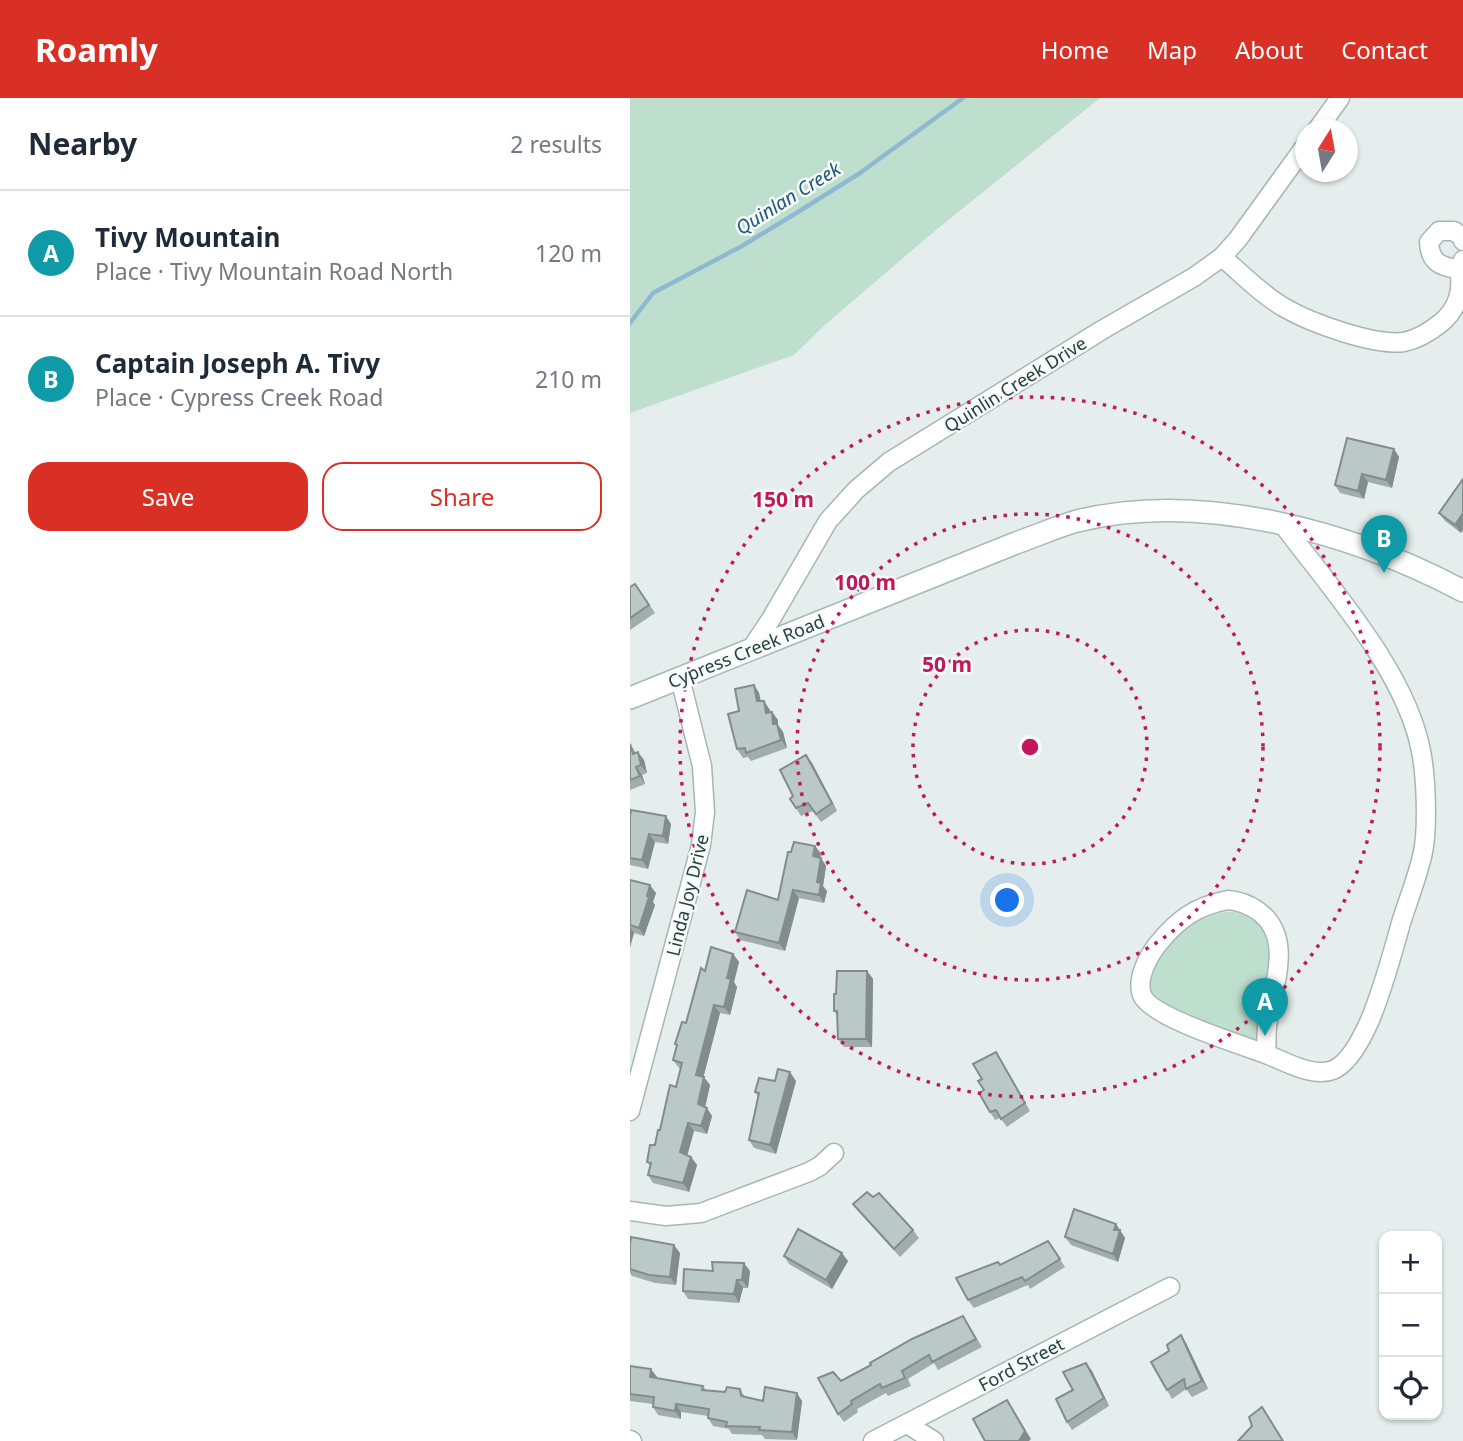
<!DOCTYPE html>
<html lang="en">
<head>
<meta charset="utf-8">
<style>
  :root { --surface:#fff; --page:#f6f6f7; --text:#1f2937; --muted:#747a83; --line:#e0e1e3; --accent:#d93025 }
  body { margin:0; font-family:"Noto Sans",sans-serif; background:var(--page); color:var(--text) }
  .controls { position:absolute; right:21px; bottom:21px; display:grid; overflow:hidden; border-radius:14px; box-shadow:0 2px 5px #0004 }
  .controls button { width:63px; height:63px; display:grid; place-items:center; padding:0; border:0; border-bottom:2px solid var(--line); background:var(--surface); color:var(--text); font:35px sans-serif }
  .compass { position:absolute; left:665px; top:21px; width:63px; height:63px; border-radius:50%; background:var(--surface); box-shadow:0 2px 5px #0004; rotate:11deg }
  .you { position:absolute; left:378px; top:803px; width:24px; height:24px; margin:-18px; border:5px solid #fff; border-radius:50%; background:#1a73e8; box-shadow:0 0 0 10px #1a73e833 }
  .badge { display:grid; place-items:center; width:46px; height:46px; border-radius:50%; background:var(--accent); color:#fff; font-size:23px; font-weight:700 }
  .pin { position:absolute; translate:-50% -58px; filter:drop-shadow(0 2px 4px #0008) }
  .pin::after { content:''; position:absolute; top:37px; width:24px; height:21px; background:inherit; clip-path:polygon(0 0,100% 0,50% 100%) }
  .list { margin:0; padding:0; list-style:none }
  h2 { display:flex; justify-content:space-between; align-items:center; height:91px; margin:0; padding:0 28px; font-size:30px }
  h2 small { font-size:23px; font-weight:400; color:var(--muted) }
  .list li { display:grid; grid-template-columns:46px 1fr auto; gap:21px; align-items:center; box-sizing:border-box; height:126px; padding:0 28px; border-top:2px solid var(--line) }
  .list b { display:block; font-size:26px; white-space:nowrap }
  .list p { margin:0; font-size:23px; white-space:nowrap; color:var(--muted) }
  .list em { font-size:23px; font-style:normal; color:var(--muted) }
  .actions { display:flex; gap:14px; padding:21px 28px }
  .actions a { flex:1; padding:16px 0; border:2px solid var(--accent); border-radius:21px; text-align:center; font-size:24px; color:var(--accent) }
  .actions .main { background:var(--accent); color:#fff }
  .icon { flex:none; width:38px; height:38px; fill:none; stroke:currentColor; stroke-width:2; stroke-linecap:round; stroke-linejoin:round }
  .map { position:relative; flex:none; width:833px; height:1343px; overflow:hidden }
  header { display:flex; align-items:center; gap:42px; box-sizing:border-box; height:98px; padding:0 35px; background:var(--accent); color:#fff }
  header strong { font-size:33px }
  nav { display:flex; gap:38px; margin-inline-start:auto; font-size:24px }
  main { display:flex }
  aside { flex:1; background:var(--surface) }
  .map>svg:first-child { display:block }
</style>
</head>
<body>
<header>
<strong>Roamly</strong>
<nav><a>Home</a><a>Map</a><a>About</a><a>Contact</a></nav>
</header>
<main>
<aside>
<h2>Nearby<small>2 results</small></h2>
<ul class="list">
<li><span class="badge" style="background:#0f9aa8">A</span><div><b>Tivy Mountain</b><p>Place · Tivy Mountain Road North</p></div><em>120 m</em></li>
<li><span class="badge" style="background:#0f9aa8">B</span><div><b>Captain Joseph A. Tivy</b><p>Place · Cypress Creek Road</p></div><em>210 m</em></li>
</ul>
<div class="actions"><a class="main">Save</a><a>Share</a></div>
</aside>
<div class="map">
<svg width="833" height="1343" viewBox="0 0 833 1343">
  <rect width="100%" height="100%" fill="#e5eeec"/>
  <g fill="#bfdfce">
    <path d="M 0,0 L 470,0 L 306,132 L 196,226 L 164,257 L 0,315 Z"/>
    <path d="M 606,814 C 621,819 637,829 640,846 C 645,868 634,924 631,948 C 606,940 538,920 524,898 C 504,866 558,824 585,816 C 591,814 599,814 606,814 Z"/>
  </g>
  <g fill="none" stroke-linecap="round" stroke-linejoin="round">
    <path stroke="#8fb9d2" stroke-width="4.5" d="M 0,225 L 23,195 L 112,148 L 168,114 L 230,75 L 333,0"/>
    <g stroke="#a7b6b5" stroke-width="21">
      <g id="minor">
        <path d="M 687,32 L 710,0"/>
        <path d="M 833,143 L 832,139 L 824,133 L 809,133 L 799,144 C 800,164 810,169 829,171 L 833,162"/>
        <path d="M 592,159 C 612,176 632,197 655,210 C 681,225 744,248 774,244 C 789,241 801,233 812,224 C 828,210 833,191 829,171"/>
        <path d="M 121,551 L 141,521 L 198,423 L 226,392 L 259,364 L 472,232 L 564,179 L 592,159 L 608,141 L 676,47"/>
        <path d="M 598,802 C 610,803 618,806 628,813 C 666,840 641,893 637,929 C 636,938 637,947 636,956 C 612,947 520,919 512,897 C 506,881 518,859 527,847 C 548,821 566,808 598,802 Z"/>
        <path d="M 636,956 C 654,963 683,980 703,972 C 720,965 733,938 740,922 C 753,891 762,857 771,825 C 778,802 788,778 793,754 C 798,729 796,678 791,653 C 776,574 702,492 654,428"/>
        <path d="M 0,1013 L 71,747 L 75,714 L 72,668 L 50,580"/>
        <path d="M 0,1113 L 36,1118 L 71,1115 L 179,1074 L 190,1068 L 204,1055"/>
        <path d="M 277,1326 L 304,1343"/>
        <path d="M 0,1342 L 2,1343"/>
        <path d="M 243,1343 L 540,1189"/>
      </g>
    </g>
    <g stroke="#a4bab7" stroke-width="24">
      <path id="secondary" d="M 0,600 L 386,445 C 406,438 426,429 447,423 C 572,392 722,434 833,493"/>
    </g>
    <use href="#minor" stroke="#fff" stroke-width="18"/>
    <use href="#secondary" stroke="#fff" stroke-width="21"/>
  </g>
  <g fill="#a0adaa">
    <path d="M 764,351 L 769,359 L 762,390 L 738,384 L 734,401 L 710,395 L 705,387 Z"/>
    <path d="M 833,381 L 831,435 L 815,423 L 809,415 Z"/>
    <path d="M 5,486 L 25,515 L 0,532 L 0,489 Z"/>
    <path d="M 124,587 L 129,595 L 131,603 L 140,612 L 140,614 L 142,614 L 148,622 L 148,627 L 153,634 L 157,650 L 121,663 L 118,659 L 113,660 L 107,651 L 109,613 Z"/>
    <path d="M 0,645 L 6,655 L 14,662 L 17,675 L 12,677 L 15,686 L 0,692 Z"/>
    <path d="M 182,665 L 207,713 L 191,724 L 183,713 L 171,718 L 160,701 Z"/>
    <path d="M 0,718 L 41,726 L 38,746 L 25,744 L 18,771 L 0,767 Z"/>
    <path d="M 185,748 L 191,756 L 190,760 L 196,768 L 193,788 L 197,793 L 194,805 L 169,800 L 155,853 L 110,842 L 105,834 L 148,802 L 161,754 Z"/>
    <path d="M 0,782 L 26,795 L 23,804 L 25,807 L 14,838 L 4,835 L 0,849 Z"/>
    <path d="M 103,856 L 109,864 L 104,884 L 107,889 L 100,917 L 90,915 L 73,979 L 80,987 L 75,1009 L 82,1018 L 77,1036 L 64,1033 L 57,1057 L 61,1059 L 67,1067 L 59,1094 L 23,1085 L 18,1077 L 20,1068 L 17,1064 L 46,989 L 51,971 L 49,970 L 43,962 L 47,948 L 45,946 L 56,925 L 75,873 Z"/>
    <path d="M 237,873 L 243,881 L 242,949 L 214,949 L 208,941 L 207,917 L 204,913 Z"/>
    <path d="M 366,954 L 400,1013 L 377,1029 L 370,1020 L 365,1022 L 360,1014 L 352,981 Z"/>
    <path d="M 145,983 L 166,983 L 146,1056 L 124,1050 L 119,1042 L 128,999 L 125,994 Z"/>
    <path d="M 223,1106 L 283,1132 L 289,1140 L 270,1159 L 229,1114 Z"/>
    <path d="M 486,1126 L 495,1140 L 488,1164 L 441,1147 L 435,1139 Z"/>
    <path d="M 418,1143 L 435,1169 L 400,1191 L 398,1187 L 344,1210 L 338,1202 L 370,1167 Z"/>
    <path d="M 0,1146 L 50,1155 L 46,1187 L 25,1185 L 2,1178 L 0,1175 Z"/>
    <path d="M 154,1158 L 218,1163 L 202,1191 L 159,1166 Z"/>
    <path d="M 120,1173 L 118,1190 L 113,1190 L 109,1205 L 58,1201 L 53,1193 Z"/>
    <path d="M 338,1226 L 352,1249 L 308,1272 L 304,1265 L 278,1281 L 281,1288 L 258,1298 L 256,1295 L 227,1311 L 228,1314 L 214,1324 L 208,1316 L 211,1283 Z"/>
    <path d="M 556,1245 L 578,1291 L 562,1299 L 556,1291 L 542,1301 L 537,1292 Z"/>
    <path d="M 456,1265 L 462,1273 L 479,1308 L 442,1332 L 437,1324 L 443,1292 Z"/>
    <path d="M 0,1268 L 27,1279 L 26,1280 L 73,1288 L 76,1292 L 95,1294 L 110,1291 L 115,1299 L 133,1303 L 172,1303 L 167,1342 L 135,1341 L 132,1337 L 102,1336 L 99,1331 L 83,1328 L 78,1320 L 78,1318 L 51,1314 L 51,1321 L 28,1317 L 23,1309 L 23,1306 L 0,1303 Z"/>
  </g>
  <g fill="#828d8b">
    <path d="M 764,351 L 769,359 L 762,390 L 756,382 Z"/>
    <path d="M 732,376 L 738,384 L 734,401 L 728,393 Z"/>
    <path d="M 833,415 L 833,432 L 831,435 L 825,427 Z"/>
    <path d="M 124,587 L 129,595 L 132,611 L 127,603 Z"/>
    <path d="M 134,603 L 140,612 L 142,623 L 136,615 Z"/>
    <path d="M 142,614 L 148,622 L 148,627 L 153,634 L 157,650 L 151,642 L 143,626 Z"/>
    <path d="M 8,654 L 14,662 L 17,675 L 11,667 Z"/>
    <path d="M 176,657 L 182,665 L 207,713 L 202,705 Z"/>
    <path d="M 6,669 L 12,677 L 15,686 L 10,678 Z"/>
    <path d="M 36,718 L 41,726 L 38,746 L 33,738 Z"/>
    <path d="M 19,736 L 25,744 L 18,771 L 12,762 Z"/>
    <path d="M 185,748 L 191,756 L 188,766 L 183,758 Z"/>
    <path d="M 191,760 L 196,768 L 193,788 L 197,793 L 194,805 L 189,797 L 187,784 Z"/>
    <path d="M 20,787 L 26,795 L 23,804 L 25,807 L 14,838 L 9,830 Z"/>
    <path d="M 163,792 L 169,800 L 155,853 L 149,845 Z"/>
    <path d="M 0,829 L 4,835 L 0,849 Z"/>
    <path d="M 103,856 L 109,864 L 104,884 L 107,889 L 100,917 L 94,909 L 97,880 Z"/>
    <path d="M 237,873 L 243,881 L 242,949 L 236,941 Z"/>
    <path d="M 84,907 L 90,915 L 72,985 L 66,977 Z"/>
    <path d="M 160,974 L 166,983 L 146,1056 L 140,1047 Z"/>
    <path d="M 74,979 L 80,987 L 74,1014 L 68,1006 Z"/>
    <path d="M 77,1010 L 82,1018 L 77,1036 L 71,1028 Z"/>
    <path d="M 58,1025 L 64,1033 L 56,1062 L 50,1054 Z"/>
    <path d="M 61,1059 L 67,1067 L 59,1094 L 53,1085 Z"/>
    <path d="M 486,1126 L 495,1140 L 488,1164 L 483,1156 L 484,1132 Z"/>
    <path d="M 44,1147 L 50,1155 L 46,1187 L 40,1179 Z"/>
    <path d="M 212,1155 L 218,1163 L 202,1191 L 196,1182 Z"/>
    <path d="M 114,1165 L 120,1173 L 118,1190 L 112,1182 Z"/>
    <path d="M 107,1182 L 113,1190 L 109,1205 L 104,1196 Z"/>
    <path d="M 551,1237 L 556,1245 L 578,1291 L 572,1283 Z"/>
    <path d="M 456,1265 L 462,1273 L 479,1308 L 474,1300 Z"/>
    <path d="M 21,1271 L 27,1279 L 25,1287 L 20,1279 Z"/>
    <path d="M 167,1295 L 172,1303 L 167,1342 L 162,1334 Z"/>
    <path d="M 377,1302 L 401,1341 L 399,1343 L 389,1343 Z"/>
    <path d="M 46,1306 L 51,1314 L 51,1321 L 45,1313 Z"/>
  </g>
  <g fill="#bac9c6" stroke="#828d8b" stroke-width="2">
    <path d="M 717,340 L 764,351 L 756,382 L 732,376 L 728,393 L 705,387 Z"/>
    <path d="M 833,381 L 833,415 L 825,427 L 809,415 Z"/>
    <path d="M 5,486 L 19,507 L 0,520 L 0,489 Z"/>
    <path d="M 124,587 L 127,603 L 134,603 L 136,615 L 142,614 L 143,626 L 147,626 L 151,642 L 116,655 L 115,650 L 107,651 L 98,616 L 109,613 L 105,591 Z"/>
    <path d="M 0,646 L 3,656 L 8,654 L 11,667 L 6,669 L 10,678 L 0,682 Z"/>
    <path d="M 176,657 L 202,705 L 186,716 L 178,705 L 166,710 L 160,701 L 163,698 L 150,672 Z"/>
    <path d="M 1,712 L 36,718 L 33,738 L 19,736 L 12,762 L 0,760 L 0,718 Z"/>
    <path d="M 164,744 L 185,748 L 183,758 L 191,760 L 187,784 L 191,785 L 189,797 L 163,792 L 149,845 L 105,834 L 117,792 L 148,802 L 158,754 L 161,754 Z"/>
    <path d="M 0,782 L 20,787 L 17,798 L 19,799 L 9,830 L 0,827 Z"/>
    <path d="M 81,849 L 103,856 L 97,880 L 101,881 L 94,909 L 84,907 L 66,977 L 74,979 L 68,1006 L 77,1010 L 71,1028 L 58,1025 L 50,1054 L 61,1059 L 53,1085 L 18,1077 L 21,1065 L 17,1064 L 20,1047 L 25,1047 L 28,1032 L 30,1032 L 40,987 L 46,989 L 52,965 L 43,962 L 47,947 L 45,946 L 52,924 L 56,925 L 71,870 L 75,873 Z"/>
    <path d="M 207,873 L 237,873 L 236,941 L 208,941 L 207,913 L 204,913 L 204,896 L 206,896 Z"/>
    <path d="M 366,954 L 395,1005 L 371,1021 L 366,1012 L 360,1014 L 349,995 L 354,992 L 348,983 L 352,981 L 343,966 Z"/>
    <path d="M 148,971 L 160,974 L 140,1047 L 119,1042 L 129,995 L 125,994 L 129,980 L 145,983 Z"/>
    <path d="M 237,1094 L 243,1099 L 249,1095 L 283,1132 L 264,1151 L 223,1106 Z"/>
    <path d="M 444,1111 L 486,1126 L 484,1132 L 490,1132 L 483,1156 L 435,1139 Z"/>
    <path d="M 168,1131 L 212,1155 L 196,1182 L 154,1158 Z"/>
    <path d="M 1,1139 L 44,1147 L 40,1179 L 19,1177 L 0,1171 L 0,1146 Z"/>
    <path d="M 418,1143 L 430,1161 L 395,1183 L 392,1179 L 338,1202 L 326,1180 L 368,1164 L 370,1167 Z"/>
    <path d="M 82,1164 L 114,1165 L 112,1182 L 107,1182 L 104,1196 L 53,1193 L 54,1171 L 83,1173 Z"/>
    <path d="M 333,1218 L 346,1241 L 302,1264 L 299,1257 L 272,1273 L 275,1280 L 252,1290 L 250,1286 L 221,1303 L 222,1306 L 208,1316 L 188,1280 L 203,1274 L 211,1283 L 241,1267 L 240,1265 L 282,1241 Z"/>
    <path d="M 551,1237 L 572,1283 L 556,1291 L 554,1281 L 537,1292 L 521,1264 L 539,1253 L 537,1247 Z"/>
    <path d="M 456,1265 L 474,1300 L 437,1324 L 426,1301 L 443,1292 L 433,1274 Z"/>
    <path d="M 0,1268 L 21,1271 L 20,1279 L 73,1288 L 72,1292 L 95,1294 L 97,1289 L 110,1291 L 111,1298 L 133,1303 L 135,1289 L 167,1295 L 162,1334 L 129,1332 L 130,1329 L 96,1328 L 97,1324 L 78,1320 L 79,1311 L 46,1306 L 45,1313 L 23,1309 L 24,1299 L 0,1296 Z"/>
    <path d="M 377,1302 L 395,1333 L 389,1343 L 355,1343 L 343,1321 Z"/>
    <path d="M 632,1309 L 653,1343 L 608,1343 L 622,1328 L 619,1319 Z"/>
  </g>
  <g fill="none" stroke="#c2185b" stroke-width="3.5" stroke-dasharray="3.5 7">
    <circle cx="400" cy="649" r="117"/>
    <circle cx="400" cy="649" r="233"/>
    <circle cx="400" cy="649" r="350"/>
  </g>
  <g text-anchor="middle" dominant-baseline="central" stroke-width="5" stroke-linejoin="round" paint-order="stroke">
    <g font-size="18" fill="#24403f" stroke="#f6faf9">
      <text transform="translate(385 286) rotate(-32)">Quinlin Creek Drive</text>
      <text transform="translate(116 553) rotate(-22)">Cypress Creek Road</text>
      <text transform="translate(57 797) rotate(-76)">Linda Joy Drive</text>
      <text transform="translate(391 1266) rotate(-28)">Ford Street</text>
    </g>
    <g font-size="19" font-style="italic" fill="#1e587c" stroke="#f6faf9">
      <text transform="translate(158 100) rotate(-32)">Quinlan Creek</text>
    </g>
  </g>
  <circle cx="400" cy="649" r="10" fill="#c2185b" stroke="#f6faf9" stroke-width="3.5"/>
  <g font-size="21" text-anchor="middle" font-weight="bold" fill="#c2185b" stroke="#f6faf9" stroke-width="5" stroke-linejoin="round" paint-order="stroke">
    <text x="153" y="409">150 m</text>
    <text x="235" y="492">100 m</text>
    <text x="317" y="574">50 m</text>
  </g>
</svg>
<div class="controls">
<button>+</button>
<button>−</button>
<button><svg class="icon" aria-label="locate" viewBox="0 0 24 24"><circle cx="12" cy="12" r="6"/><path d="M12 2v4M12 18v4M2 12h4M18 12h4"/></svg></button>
</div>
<svg class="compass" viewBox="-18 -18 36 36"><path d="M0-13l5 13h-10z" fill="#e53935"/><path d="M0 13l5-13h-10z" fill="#747a83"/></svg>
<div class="you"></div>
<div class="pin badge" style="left:635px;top:938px;background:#0f9aa8">A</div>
<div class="pin badge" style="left:754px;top:475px;background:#0f9aa8">B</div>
</div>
</main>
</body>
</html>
